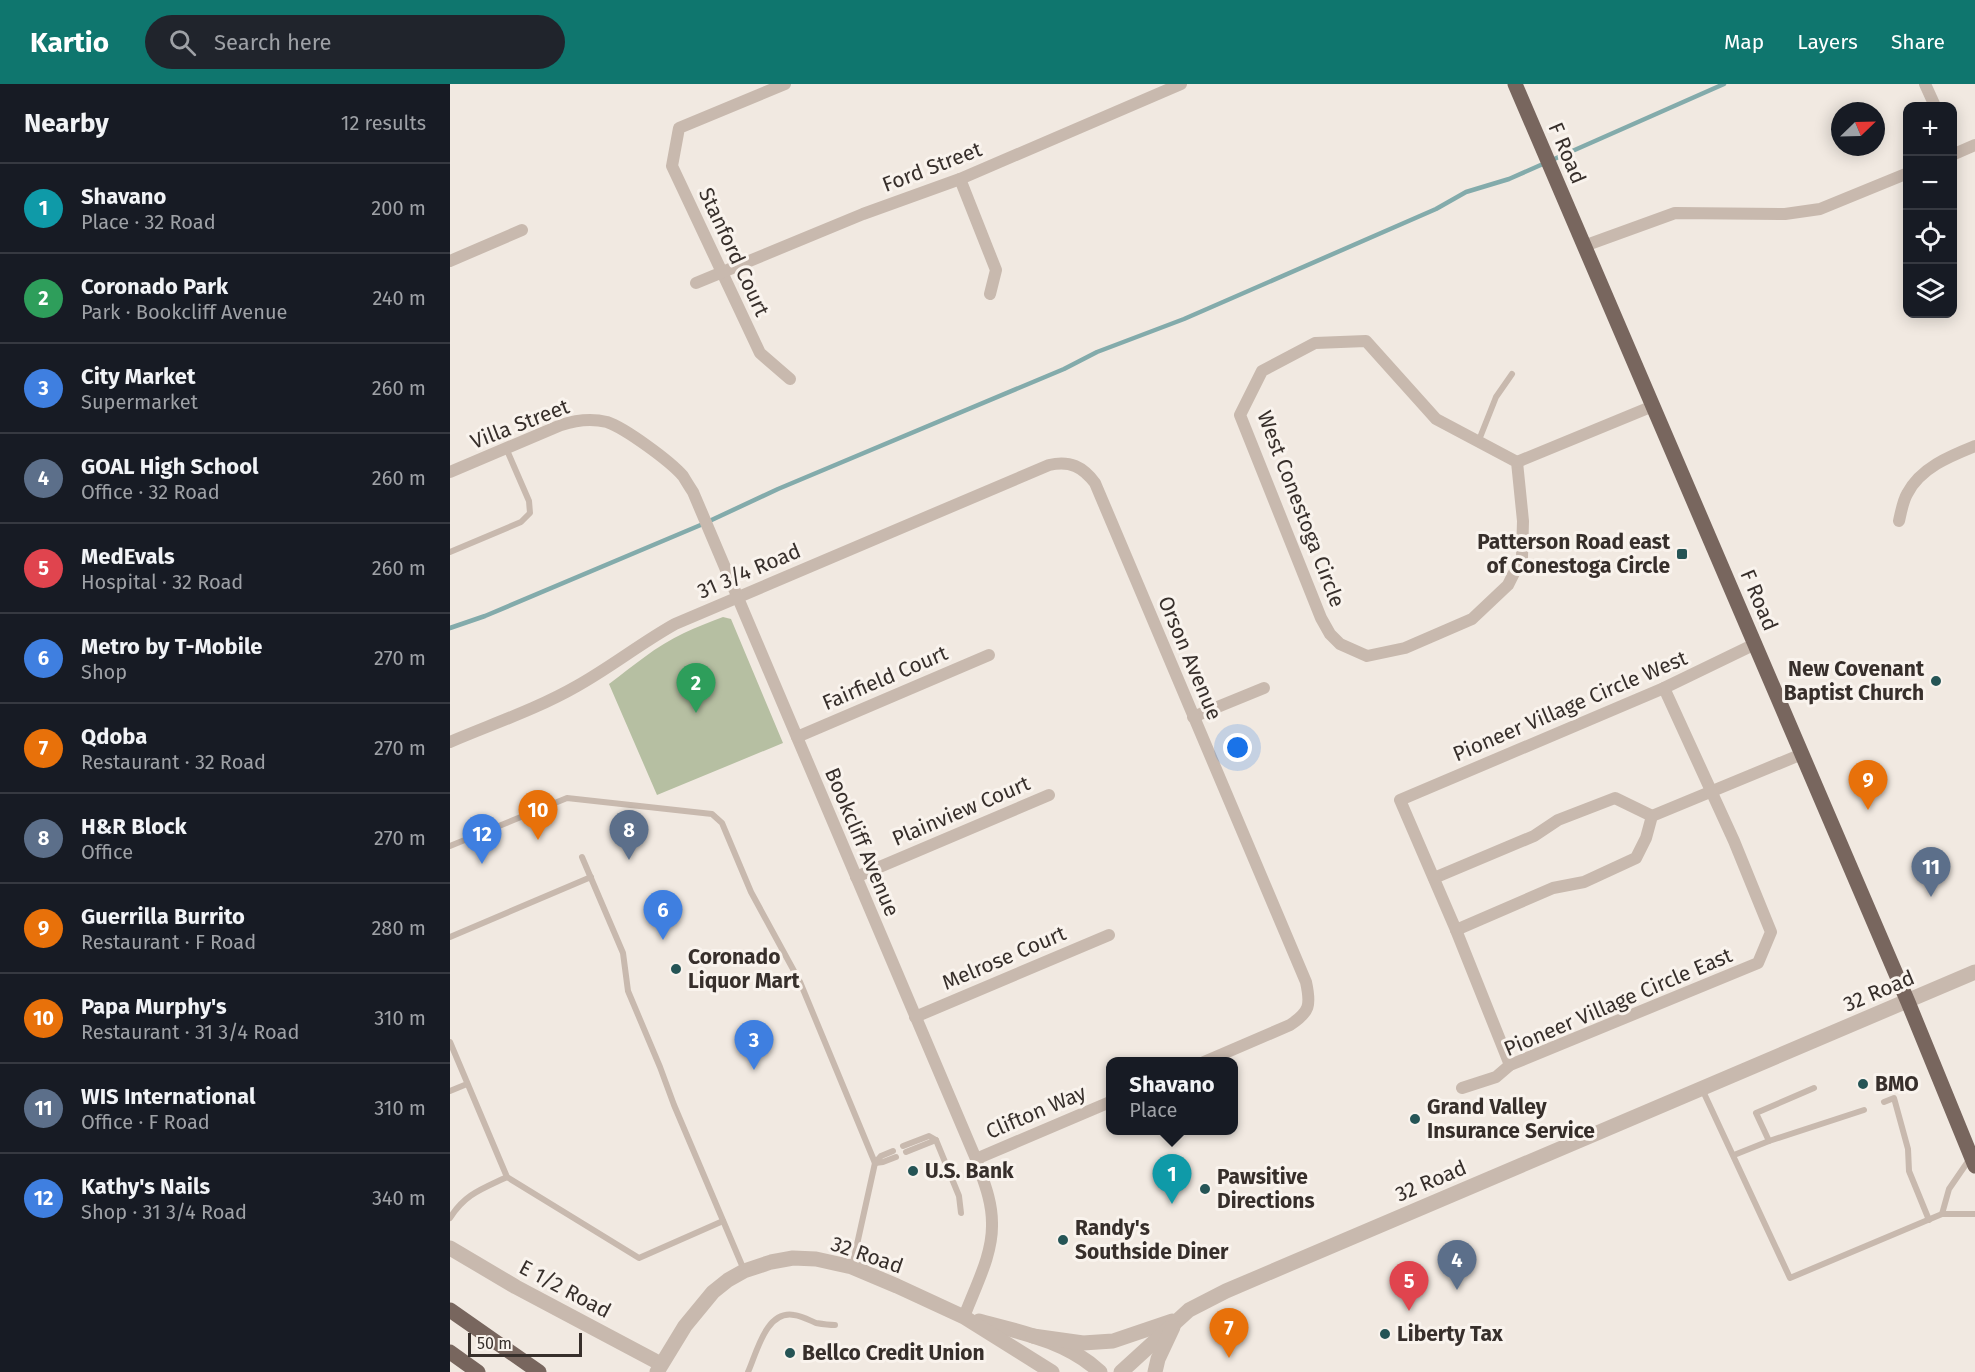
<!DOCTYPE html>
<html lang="en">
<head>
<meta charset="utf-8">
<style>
  :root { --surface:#171b24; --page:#20242c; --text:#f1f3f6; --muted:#9ea1a6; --line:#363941; --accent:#0f766e }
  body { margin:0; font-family:"Fira Sans",sans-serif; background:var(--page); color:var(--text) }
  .controls { position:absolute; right:18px; top:18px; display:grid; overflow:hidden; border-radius:12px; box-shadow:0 3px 15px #0003 }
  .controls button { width:54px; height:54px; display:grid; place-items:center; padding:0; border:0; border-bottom:2px solid var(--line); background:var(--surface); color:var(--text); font:30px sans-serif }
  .compass { position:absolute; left:1381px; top:18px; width:54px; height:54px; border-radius:50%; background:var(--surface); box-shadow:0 3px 15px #0003; rotate:67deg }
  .scale { position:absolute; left:18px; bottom:15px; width:114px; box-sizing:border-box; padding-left:6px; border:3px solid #372f2b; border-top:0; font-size:16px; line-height:21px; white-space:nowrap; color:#372f2b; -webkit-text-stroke:4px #f9f3ed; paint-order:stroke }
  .you { position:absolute; left:788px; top:664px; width:21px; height:21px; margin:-15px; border:4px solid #fff; border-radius:50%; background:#1a73e8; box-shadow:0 0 0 9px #1a73e833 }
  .badge { display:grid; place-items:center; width:39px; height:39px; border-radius:50%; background:var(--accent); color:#fff; font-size:20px; font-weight:700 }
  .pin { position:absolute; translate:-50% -50px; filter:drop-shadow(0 2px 3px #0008) }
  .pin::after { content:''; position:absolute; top:32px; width:21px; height:18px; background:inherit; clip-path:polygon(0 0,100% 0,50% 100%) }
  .popup { position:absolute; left:656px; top:973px; width:132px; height:78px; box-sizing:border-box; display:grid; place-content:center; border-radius:12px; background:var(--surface); filter:drop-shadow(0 2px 4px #0005); font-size:20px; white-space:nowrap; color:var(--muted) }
  .popup b { font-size:22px; color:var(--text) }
  .popup::after { content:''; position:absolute; left:50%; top:100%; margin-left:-12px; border:12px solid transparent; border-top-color:var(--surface) }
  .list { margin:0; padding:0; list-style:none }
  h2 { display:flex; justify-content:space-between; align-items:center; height:78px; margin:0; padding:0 24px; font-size:26px }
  h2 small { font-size:20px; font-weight:400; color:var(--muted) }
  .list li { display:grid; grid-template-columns:39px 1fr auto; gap:18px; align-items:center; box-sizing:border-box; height:90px; padding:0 24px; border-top:2px solid var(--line) }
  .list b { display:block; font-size:22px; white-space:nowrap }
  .list p { margin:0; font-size:20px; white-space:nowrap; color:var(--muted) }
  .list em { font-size:20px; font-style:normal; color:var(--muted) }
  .icon { flex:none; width:33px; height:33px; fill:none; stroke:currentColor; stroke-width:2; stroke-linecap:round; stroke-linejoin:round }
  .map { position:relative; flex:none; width:1525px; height:1288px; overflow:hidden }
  header { display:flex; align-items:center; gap:36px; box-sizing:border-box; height:84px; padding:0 30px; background:var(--accent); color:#fff }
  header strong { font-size:28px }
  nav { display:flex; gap:33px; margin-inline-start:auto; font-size:21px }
  .search { width:420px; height:54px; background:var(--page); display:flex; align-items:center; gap:15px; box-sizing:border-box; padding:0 21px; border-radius:33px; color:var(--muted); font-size:22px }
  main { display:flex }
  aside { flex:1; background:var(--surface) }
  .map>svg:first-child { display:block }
</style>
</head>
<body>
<header>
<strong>Kartio</strong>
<div class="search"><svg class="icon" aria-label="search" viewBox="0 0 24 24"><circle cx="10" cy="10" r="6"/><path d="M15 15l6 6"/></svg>Search here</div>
<nav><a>Map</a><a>Layers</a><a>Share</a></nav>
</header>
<main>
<aside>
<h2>Nearby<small>12 results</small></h2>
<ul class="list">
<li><span class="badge" style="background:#0f9aa8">1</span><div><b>Shavano</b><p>Place · 32 Road</p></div><em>200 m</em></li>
<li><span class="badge" style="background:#2e9e5b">2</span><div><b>Coronado Park</b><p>Park · Bookcliff Avenue</p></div><em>240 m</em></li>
<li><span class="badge" style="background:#3f7fe0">3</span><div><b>City Market</b><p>Supermarket</p></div><em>260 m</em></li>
<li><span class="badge" style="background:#5c6f8a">4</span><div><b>GOAL High School</b><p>Office · 32 Road</p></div><em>260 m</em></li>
<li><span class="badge" style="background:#e0444e">5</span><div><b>MedEvals</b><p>Hospital · 32 Road</p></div><em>260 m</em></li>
<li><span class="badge" style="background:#3f7fe0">6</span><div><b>Metro by T-Mobile</b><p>Shop</p></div><em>270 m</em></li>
<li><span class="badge" style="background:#e8710a">7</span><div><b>Qdoba</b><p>Restaurant · 32 Road</p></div><em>270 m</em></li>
<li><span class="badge" style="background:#5c6f8a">8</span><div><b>H&amp;R Block</b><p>Office</p></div><em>270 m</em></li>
<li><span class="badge" style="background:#e8710a">9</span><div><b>Guerrilla Burrito</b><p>Restaurant · F Road</p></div><em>280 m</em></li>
<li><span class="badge" style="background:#e8710a">10</span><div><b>Papa Murphy's</b><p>Restaurant · 31 3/4 Road</p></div><em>310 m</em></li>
<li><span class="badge" style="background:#5c6f8a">11</span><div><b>WIS International</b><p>Office · F Road</p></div><em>310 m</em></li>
<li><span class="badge" style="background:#3f7fe0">12</span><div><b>Kathy's Nails</b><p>Shop · 31 3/4 Road</p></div><em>340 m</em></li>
</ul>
</aside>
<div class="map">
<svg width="1525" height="1288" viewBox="0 0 1525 1288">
  <rect width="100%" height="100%" fill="#f1e9e1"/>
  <path fill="#b6bfa2" d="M 273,533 L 281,535 L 333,659 L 207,711 L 159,600 C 183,582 206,562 234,549 C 246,543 260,538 273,533 Z"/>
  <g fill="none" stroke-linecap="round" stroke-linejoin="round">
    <path stroke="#83abab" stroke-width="4.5" d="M 0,544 L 35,532 L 253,440 L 328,405 L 614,285 L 647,268 L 734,235 L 986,125 L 1016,108 L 1059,95 L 1274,0"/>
    <g stroke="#c8b9ae" stroke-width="6">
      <path d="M 1029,356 L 1046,313 L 1062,290"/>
      <path d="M 0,468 L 71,438 L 80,429 L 79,417 L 56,364"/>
      <path d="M 0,762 L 117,714 L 262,730 L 272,739 L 301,808 L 350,898 L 425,1079 L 402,1183"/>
      <path d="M 132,773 L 173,869 L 178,907 L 210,983 L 224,1021 L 294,1186"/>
      <path d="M 0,853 L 141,793"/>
      <path d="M 0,958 L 57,1093 L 189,1174 L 273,1137"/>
      <path d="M 1252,1005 L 1340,1194 L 1492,1130"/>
      <path d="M 0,1007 L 17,1000"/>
      <path d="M 1434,1018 L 1444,1014 L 1458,1065 L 1459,1087 L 1479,1136"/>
      <path d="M 1319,1057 L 1306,1029 L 1364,1004"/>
      <path d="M 453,1062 L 479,1052 L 486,1056 L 509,1112 L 511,1129"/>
      <path d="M 456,1068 L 486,1056"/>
      <path d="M 1284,1071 L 1319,1057 L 1414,1026"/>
      <path d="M 1521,1073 L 1499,1105 L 1492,1130 L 1525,1130"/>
      <path d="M 425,1079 L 431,1072 L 443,1067"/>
      <path d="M 425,1079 L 433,1078 L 446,1073"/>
      <path d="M 0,1134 C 15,1110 32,1105 57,1093"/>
      <path d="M 298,1288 C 307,1268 316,1226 344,1231 C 352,1232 359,1236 366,1239 C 372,1240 379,1241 385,1241"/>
    </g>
    <g stroke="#c8b9ae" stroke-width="12">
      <path d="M 335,0 L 229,44 L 222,82 L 310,269 L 340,295"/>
      <path d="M 1475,0 L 1485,22"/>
      <path d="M 1502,71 L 1525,61"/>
      <path d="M 510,95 L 546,186 L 540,210"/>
      <path d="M 1134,162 L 1225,129 L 1335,130 L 1370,125 L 1458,89"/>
      <path d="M 0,177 L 72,146"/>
      <path d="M 246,199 L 413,130 L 510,95 L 731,0"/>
      <path d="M 916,257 L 986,335 L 1067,378 L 1073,437 L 1072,473 L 1058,501 L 1022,535 L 955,564 L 917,572 L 890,560 L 880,550 L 871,534 L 790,331 L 812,287 L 865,259 Z"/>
      <path d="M 1067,378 L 1203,322"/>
      <path d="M 0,388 L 111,341 C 126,336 141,334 157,338 C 175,344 220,377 233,392 C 236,397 239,402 243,408 L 526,1075 C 533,1096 542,1116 542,1139 C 543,1171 525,1203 514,1233"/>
      <path d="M 1449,437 C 1451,428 1453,417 1457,410 C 1470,384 1500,372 1525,362"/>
      <path d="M 743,633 L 814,604"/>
      <path d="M 347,653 L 539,571"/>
      <path d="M 0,658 C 42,640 87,625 127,602 C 161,583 191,559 225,540 L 599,381 C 620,376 633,383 645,399 L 856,898 C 861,921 860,928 840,941 L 754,978"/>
      <path d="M 406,793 L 599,711"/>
      <path d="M 984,794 L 1084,752 L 1108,736 L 1165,714 L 1202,732"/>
      <path d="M 1006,846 L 1103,804 L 1134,798 L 1186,774 L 1196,754 L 1202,732 L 1352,670"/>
      <path d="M 465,933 L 659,851"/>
      <path d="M 1060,981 L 1006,846 L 950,716 L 1214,604 L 1305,560"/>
      <path d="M 1012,1004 L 1046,993 L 1060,981 L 1308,879 L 1321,848 L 1284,757 L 1214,604"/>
      <path d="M 526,1075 L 660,1018"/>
    </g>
    <g stroke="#c8b9ae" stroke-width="15">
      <path d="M 0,1164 L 66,1203 L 211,1280"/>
      <path d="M 529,1237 C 570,1248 617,1257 650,1288"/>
      <path d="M 583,1252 L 633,1259 L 663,1257 L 722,1237"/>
      <path d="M 207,1288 L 235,1242 L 263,1208 L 278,1196 L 294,1187 L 321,1178 L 343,1174 L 366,1175 L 402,1183 L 447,1202 L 514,1233 L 602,1288"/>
      <path d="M 671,1288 L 739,1226 L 776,1207 L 1525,888"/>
      <path d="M 705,1288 L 708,1275 L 723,1243"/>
    </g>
    <g stroke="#78665e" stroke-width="15">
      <path d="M 1065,0 L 1458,918 L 1525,1082"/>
      <path d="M 0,1226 L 89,1288"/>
      <path d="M 0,1268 L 28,1288"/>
    </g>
  </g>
  <g fill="#255455" stroke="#f9f3ed" stroke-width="2">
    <rect x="1226" y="464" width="12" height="12" rx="3"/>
    <circle cx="1486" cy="597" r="6"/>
    <circle cx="226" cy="885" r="6"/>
    <circle cx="1413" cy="1000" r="6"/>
    <circle cx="965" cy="1035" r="6"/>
    <circle cx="463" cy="1087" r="6"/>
    <circle cx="755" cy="1105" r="6"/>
    <circle cx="613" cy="1156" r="6"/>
    <circle cx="935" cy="1250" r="6"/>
    <circle cx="340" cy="1269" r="6"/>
  </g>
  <g text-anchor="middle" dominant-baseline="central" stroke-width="6" stroke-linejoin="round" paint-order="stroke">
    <g font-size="21" fill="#372f2b" stroke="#f9f3ed">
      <text transform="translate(1117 69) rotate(67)">F Road</text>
      <text transform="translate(482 83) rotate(-21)">Ford Street</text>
      <text transform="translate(284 168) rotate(65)">Stanford Court</text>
      <text transform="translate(70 340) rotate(-21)">Villa Street</text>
      <text transform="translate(851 425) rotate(69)">West Conestoga Circle</text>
      <text transform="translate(299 487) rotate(-23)">31 3/4 Road</text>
      <text transform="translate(1309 516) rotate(67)">F Road</text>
      <text transform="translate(740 574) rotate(67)">Orson Avenue</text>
      <text transform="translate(435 594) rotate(-23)">Fairfield Court</text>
      <text transform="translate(1120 622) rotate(-23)">Pioneer Village Circle West</text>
      <text transform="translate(511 727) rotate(-23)">Plainview Court</text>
      <text transform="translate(412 758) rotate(67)">Bookcliff Avenue</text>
      <text transform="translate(554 874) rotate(-23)">Melrose Court</text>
      <text transform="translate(1429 907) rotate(-23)">32 Road</text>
      <text transform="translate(1168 918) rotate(-23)">Pioneer Village Circle East</text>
      <text transform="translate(586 1028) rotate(-23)">Clifton Way</text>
      <text transform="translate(981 1097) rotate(-23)">32 Road</text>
      <text transform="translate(417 1171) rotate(19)">32 Road</text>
      <text transform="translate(115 1205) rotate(28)">E 1/2 Road</text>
    </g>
    <g font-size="21" font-weight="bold" fill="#372f2b" stroke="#f9f3ed" text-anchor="start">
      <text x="1220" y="458" text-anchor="end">Patterson Road east<tspan x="1220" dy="24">of Conestoga Circle</tspan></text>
      <text x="1474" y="585" text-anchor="end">New Covenant<tspan x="1474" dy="24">Baptist Church</tspan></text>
      <text x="238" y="873">Coronado<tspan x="238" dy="24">Liquor Mart</tspan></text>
      <text x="1425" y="1000">BMO</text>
      <text x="977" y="1023">Grand Valley<tspan x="977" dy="24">Insurance Service</tspan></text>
      <text x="475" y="1087">U.S. Bank</text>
      <text x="767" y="1093">Pawsitive<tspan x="767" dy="24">Directions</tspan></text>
      <text x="625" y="1144">Randy's<tspan x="625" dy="24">Southside Diner</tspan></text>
      <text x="947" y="1250">Liberty Tax</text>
      <text x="352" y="1269">Bellco Credit Union</text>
    </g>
  </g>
</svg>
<div class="controls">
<button>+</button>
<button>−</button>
<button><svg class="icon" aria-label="locate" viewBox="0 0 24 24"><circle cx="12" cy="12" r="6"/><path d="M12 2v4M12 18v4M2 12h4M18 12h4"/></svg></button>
<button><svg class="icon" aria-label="layers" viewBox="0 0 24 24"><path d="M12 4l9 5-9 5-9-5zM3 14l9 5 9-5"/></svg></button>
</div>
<svg class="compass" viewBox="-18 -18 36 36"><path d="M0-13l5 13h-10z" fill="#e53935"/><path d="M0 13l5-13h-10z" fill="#9ea1a6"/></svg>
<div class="scale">50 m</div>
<div class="you"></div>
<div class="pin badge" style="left:722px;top:1120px;background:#0f9aa8">1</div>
<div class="popup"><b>Shavano</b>Place</div>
<div class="pin badge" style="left:246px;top:629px;background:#2e9e5b">2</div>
<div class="pin badge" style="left:304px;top:986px;background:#3f7fe0">3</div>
<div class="pin badge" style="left:1007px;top:1206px;background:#5c6f8a">4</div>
<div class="pin badge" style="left:959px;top:1227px;background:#e0444e">5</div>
<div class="pin badge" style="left:213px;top:856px;background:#3f7fe0">6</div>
<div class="pin badge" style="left:779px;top:1274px;background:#e8710a">7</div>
<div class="pin badge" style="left:179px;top:776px;background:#5c6f8a">8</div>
<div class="pin badge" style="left:1418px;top:726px;background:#e8710a">9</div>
<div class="pin badge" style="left:88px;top:756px;background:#e8710a">10</div>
<div class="pin badge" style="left:1481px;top:813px;background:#5c6f8a">11</div>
<div class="pin badge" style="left:32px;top:780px;background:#3f7fe0">12</div>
</div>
</main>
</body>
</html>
